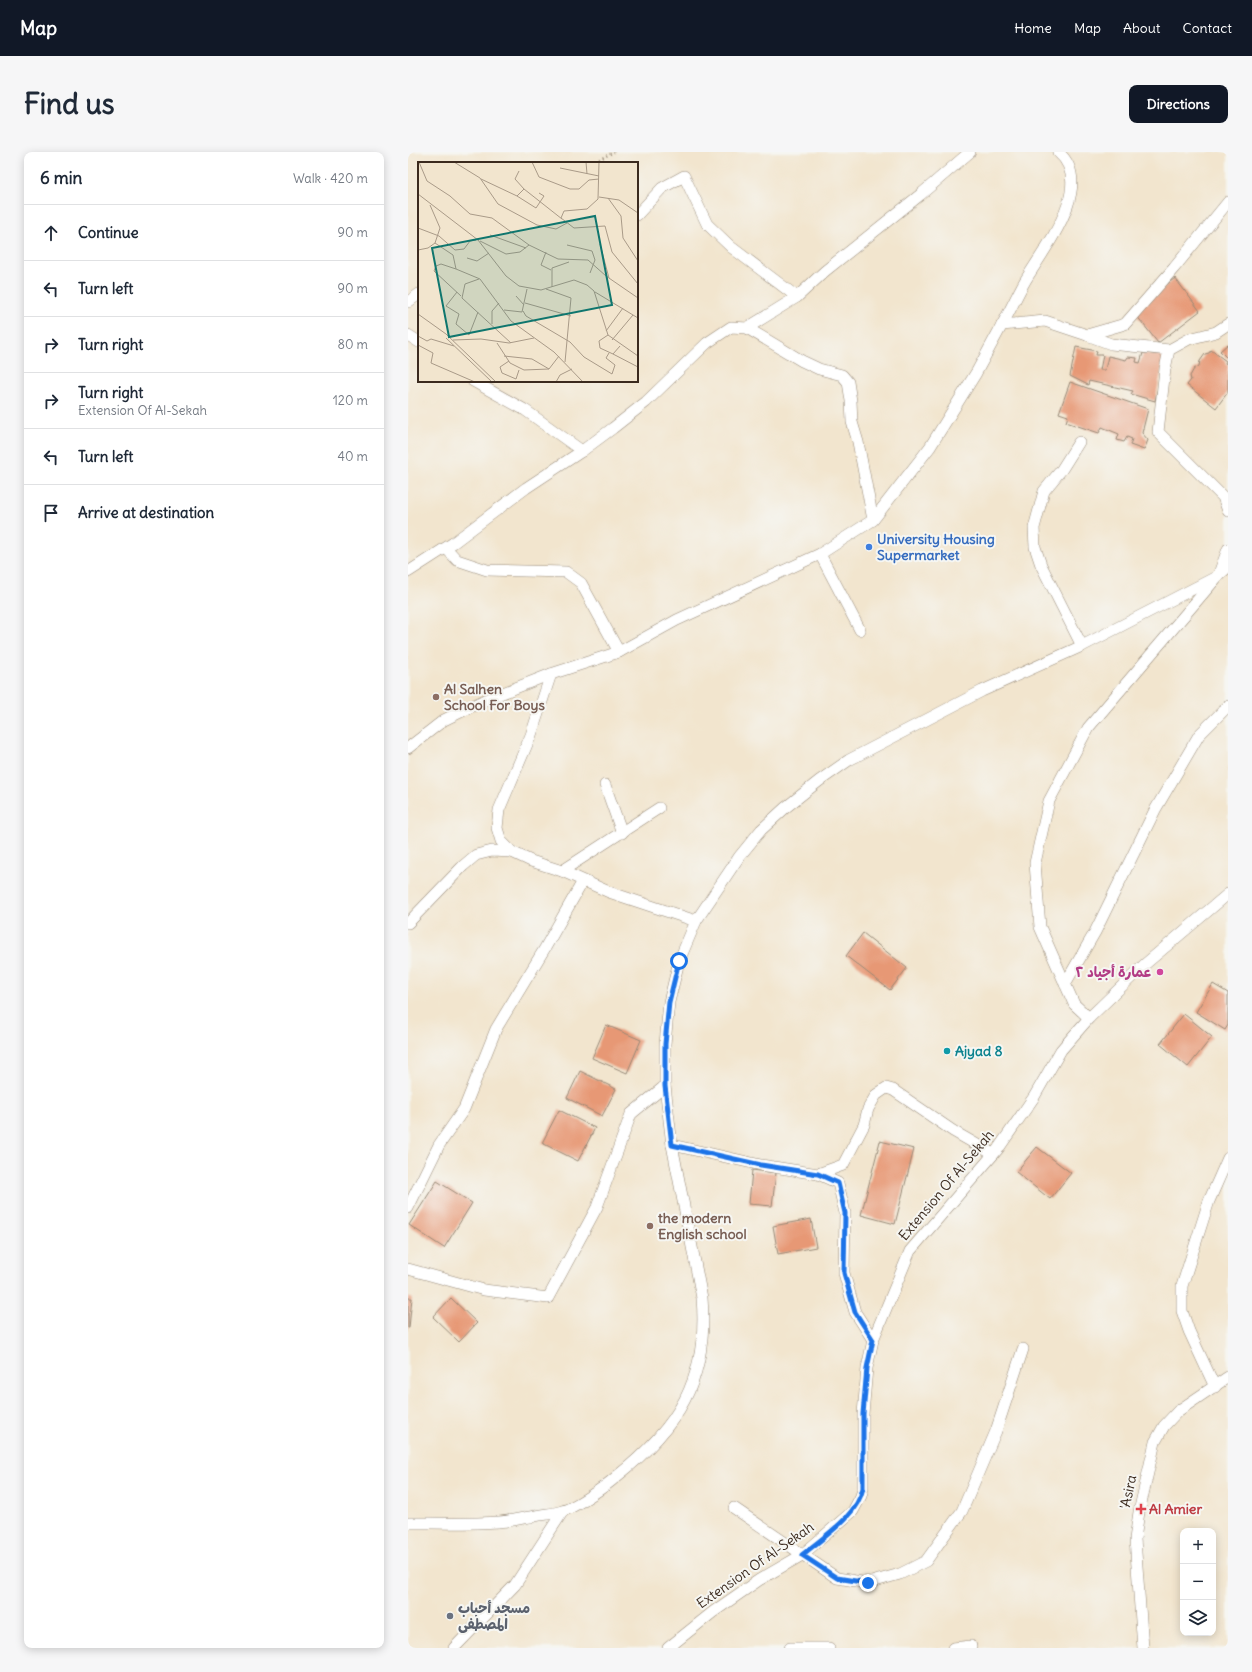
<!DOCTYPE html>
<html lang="en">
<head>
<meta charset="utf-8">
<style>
  :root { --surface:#fff; --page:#f6f6f7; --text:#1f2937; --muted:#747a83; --line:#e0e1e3; --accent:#111827 }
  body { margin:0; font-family:Delius,"Playpen Sans Arabic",sans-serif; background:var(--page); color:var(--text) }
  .controls { position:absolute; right:12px; bottom:12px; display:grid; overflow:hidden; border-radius:8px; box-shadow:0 2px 10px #0003 }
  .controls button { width:36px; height:36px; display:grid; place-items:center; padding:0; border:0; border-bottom:1px solid var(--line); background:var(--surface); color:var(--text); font:20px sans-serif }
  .stop { position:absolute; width:12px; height:12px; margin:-9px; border:3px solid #1a73e8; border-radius:50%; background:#fff }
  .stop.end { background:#1a73e8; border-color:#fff; box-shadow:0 1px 4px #0008 }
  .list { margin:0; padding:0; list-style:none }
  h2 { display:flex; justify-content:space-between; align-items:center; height:52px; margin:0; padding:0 16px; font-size:17px }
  h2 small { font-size:13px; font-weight:400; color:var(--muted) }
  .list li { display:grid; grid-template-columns:26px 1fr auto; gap:12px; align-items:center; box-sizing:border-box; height:56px; padding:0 16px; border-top:1px solid var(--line) }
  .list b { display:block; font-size:15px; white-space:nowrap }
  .list p { margin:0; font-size:13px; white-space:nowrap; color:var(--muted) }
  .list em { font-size:13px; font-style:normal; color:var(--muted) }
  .icon { flex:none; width:22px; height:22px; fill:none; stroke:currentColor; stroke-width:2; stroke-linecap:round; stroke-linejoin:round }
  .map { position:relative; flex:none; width:820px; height:1496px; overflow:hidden; border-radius:8px }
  header { display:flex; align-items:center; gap:24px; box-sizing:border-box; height:56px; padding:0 20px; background:var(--accent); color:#fff }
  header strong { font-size:19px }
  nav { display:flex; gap:22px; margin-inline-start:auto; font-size:14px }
  .intro { display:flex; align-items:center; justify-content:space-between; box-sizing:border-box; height:96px; padding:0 24px }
  h1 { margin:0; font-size:28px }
  .button { padding:10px 18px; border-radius:8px; background:var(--accent); color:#fff; font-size:14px; font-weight:700 }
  main { display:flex; gap:24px; padding:0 24px }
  aside { flex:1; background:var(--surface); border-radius:8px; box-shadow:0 2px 10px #0003 }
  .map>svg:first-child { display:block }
</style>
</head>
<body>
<header>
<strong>Map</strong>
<nav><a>Home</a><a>Map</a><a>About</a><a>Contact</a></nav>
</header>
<div class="intro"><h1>Find us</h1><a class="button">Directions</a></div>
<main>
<aside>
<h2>6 min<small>Walk · 420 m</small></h2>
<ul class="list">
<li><svg class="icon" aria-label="ahead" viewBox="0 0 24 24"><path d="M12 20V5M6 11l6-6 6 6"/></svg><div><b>Continue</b></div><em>90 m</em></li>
<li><svg class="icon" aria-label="left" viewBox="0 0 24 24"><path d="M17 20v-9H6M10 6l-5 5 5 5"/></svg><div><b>Turn left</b></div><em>90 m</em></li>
<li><svg class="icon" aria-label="right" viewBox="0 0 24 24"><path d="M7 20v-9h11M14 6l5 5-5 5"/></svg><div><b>Turn right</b></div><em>80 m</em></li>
<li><svg class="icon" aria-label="right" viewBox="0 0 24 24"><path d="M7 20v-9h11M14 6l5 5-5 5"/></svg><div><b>Turn right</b><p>Extension Of Al-Sekah</p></div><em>120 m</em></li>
<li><svg class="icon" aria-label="left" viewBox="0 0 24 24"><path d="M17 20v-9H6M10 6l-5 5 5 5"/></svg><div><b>Turn left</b></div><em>40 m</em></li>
<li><svg class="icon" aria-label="arrive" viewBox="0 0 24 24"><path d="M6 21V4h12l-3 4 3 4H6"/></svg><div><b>Arrive at destination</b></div></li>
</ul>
</aside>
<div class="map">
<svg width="820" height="1496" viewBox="0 0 820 1496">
  <rect width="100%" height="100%" fill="#f6f6f2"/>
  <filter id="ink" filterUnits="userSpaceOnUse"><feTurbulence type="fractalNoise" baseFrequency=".025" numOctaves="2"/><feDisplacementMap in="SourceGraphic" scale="8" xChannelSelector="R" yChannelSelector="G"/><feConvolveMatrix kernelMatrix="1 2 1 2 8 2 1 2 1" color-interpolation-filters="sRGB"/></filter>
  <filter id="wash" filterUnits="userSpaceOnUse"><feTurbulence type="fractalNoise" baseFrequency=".012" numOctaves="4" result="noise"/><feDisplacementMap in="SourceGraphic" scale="16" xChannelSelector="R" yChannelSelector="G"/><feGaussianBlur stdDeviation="0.9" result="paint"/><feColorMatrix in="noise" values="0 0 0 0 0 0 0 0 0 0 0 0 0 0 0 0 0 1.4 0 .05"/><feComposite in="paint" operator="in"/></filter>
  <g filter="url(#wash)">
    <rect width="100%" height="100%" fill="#f2e5ce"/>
    <g id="blocks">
      <g fill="#e79874">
        <path d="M 767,126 L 792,159 L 750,191 L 725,159 Z"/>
        <path d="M 820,192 L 820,207 L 812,199 Z"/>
        <path d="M 668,195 L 689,199 L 688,203 L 695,203 L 692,218 L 697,218 L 700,204 L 718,208 L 720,205 L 729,206 L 728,210 L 732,211 L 735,201 L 757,203 L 747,249 L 723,242 L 725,239 L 681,229 L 680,233 L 662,224 Z"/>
        <path d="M 803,198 L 818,209 L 817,211 L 820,213 L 820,240 L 808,256 L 779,233 L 783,228 L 782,224 L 786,217 L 791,214 L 792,209 L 797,202 L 801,201 Z"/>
        <path d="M 662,230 L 740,257 L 734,281 L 740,288 L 736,298 L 722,293 L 724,287 L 719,285 L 716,290 L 709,288 L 711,282 L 694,275 L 691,281 L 658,270 L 660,264 L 651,261 Z"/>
        <path d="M 455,781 L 499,816 L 482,838 L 438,804 Z"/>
        <path d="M 805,832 L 820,841 L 820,873 L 817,878 L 788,860 Z"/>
        <path d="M 776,862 L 804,885 L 780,915 L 752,892 Z"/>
        <path d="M 198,873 L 233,888 L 219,921 L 184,906 Z"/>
        <path d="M 172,919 L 208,937 L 194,964 L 159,946 Z"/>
        <path d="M 151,958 L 187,976 L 170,1009 L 134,991 Z"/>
        <path d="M 472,989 L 506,997 L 487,1072 L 453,1063 Z"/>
        <path d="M 629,995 L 663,1021 L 642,1047 L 608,1020 Z"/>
        <path d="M 344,1018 L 368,1021 L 364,1054 L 341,1052 Z"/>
        <path d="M 29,1029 L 64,1051 L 36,1096 L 1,1073 Z"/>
        <path d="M 403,1067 L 408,1095 L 370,1102 L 365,1074 Z"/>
        <path d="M 0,1146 L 4,1146 L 1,1176 L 0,1176 Z"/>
        <path d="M 43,1146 L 69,1171 L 51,1190 L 25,1165 Z"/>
      </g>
    </g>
  </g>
  <g filter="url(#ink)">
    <use href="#blocks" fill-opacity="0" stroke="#968876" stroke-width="1"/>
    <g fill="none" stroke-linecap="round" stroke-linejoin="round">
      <g stroke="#968876" stroke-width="12">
        <g id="street">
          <path d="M 229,63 L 254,36 L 276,24 L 299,72 L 323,95 L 389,145"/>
          <path d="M 0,150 L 11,142"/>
          <path d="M 820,172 L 808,180 L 781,187 L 761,198 L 757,217 L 750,280 L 815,345 L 820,359"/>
          <path d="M 594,173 C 602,159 609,143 617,129 C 635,98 689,33 650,0"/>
          <path d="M 339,176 L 389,145 L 417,119 L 512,43 L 562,0"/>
          <path d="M 0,183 L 11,190"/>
          <path d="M 679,183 L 703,192 L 761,198"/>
          <path d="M 65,229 L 117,258 L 174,299"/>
          <path d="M 671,290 L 654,317 L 636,339 L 626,376 L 627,395 L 633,413 L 674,494"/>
          <path d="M 38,396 L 49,408 L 79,418 L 158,420 L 173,431 L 211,500"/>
          <path d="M 412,402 L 452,478"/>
          <path d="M 0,420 L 45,391 L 118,336 L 174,299 L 205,276 L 238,250 L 299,191 L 323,175 L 339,176 L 394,209 L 411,217 L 434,223 L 440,230 L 443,249 L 444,270 L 450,290 L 465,368"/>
          <path d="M 143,522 L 123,583 L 91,658 L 89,676 L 93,689 L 104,700 L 123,709 L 154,719 L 201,740 L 288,769"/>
          <path d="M 0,596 L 36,568 L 77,548 L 143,522 L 211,500 L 269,468 L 412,402 L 465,368 L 522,295 L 568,221 L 594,173 L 637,169 L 679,183 L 717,172 L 766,116 L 820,50"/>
          <path d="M 197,633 L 214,681"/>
          <path d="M 154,719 L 251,656"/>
          <path d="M 0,771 L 55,714 L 68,703 L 84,699 L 104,700"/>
          <path d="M 657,832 L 687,780 L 747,658 L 791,583 L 820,554"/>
          <path d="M 681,866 L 666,852 L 632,775 L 627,711 L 641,649 L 680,576 L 810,424 L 820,397"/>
          <path d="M 264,993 L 353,1013 L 410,1022 L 430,1031 L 437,1061 L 436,1121 L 447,1160 L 465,1188"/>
          <path d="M 410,1022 L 435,1013 L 456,973 L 460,957 L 468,943 L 478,936 L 485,938 L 545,979 L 585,1002"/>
          <path d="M 0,1056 L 31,993 L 56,957 L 88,877 L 137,796 L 175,729"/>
          <path d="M 0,1117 L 76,1138 L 140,1146 L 189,1055 L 223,962 L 257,934"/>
          <path d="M 807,1235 L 781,1179 L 774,1159 L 774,1134 L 801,1049 L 820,1006"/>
          <path d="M 326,1356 L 429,1426 L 460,1431 L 492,1422 L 518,1409 L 554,1359 L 588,1279 L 615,1197"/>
          <path d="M 0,1371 C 30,1371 61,1372 91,1370 C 103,1369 115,1366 127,1364 C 136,1362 146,1362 154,1359 C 166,1356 198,1334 208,1325 C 270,1276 301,1227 294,1146 L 264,993 L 257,934 L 257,892 L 261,850 L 271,809 L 288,769 L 331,705 L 353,678 L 377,656 L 411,629 L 441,608 L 574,539 L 674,494 L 810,424 L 820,415"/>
          <path d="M 46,1496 L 107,1433 L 155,1359"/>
          <path d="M 260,1496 L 305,1460 L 351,1428 L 394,1403 L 445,1359 L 453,1344 L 455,1336 L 455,1262 L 459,1216 L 465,1188 L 502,1099 L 590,997 L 626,945 L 653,898 L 681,866 L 736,813 L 820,742"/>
          <path d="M 382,1496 L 421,1496"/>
          <path d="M 545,1496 L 563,1494"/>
          <path d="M 735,1496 L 727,1387 L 731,1360 L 747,1290 L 756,1274 L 770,1259 L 820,1225"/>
        </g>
      </g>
      <path stroke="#968876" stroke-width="2.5" stroke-dasharray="1 3" stroke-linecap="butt" d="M 184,11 L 206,0"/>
      <use href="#street" stroke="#fff" stroke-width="11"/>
    </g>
  </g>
  <g fill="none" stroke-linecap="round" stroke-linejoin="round" filter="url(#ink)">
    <path stroke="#1a73e8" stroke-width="5" d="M 271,809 L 261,850 L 257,892 L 257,934 L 264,993 L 353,1013 L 410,1022 L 430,1031 L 437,1061 L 436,1121 L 447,1160 L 465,1188 L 459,1216 L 455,1262 L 455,1336 C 449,1365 415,1385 394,1403 L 429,1426 L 460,1431"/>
  </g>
  <circle fill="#3f7fe0" stroke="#f6f6f2" stroke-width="1.5" cx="461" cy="395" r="4"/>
  <g fill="#8d6e63" stroke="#f6f6f2" stroke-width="1.5">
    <circle cx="28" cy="545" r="4"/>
    <circle cx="242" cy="1074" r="4"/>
  </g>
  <circle fill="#d1479c" stroke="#f6f6f2" stroke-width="1.5" cx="752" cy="820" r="4"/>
  <circle fill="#0f9aa8" stroke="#f6f6f2" stroke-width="1.5" cx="539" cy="899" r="4"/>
  <path fill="#e0444e" stroke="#f6f6f2" stroke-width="1.5" d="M731 1351h4v4h4v4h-4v4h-4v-4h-4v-4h4z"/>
  <circle fill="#6b7280" stroke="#f6f6f2" stroke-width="1.5" cx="42" cy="1464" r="4"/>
  <g text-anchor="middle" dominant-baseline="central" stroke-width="4" stroke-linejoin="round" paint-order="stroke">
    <g font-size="14" font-weight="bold" fill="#366cbe" stroke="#f6f6f2" text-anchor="start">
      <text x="469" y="387">University Housing<tspan x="469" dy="16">Supermarket</tspan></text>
    </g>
    <g font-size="14" font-weight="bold" fill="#785e54" stroke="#f6f6f2" text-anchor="start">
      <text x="36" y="537">Al Salhen<tspan x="36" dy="16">School For Boys</tspan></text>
      <text x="250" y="1066">the modern<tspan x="250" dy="16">English school</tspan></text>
    </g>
    <g font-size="14" font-weight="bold" fill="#b23c85" stroke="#f6f6f2" text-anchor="end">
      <text x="744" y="820">عمارة أجياد ٢</text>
    </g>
    <g font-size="14" font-weight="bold" fill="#0d838f" stroke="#f6f6f2" text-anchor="start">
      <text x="547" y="899">Ajyad 8</text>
    </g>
    <g font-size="14" fill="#3b2a1e" stroke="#f6f6f2">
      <text transform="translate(538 1033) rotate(-50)">Extension Of Al-Sekah</text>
      <text transform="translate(720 1340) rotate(-78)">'Asira</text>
      <text transform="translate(347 1413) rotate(-35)">Extension Of Al-Sekah</text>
    </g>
    <g font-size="14" font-weight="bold" fill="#be3a42" stroke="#f6f6f2" text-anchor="start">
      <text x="741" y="1357">Al Amier</text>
    </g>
    <g font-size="14" font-weight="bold" fill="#5b616d" stroke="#f6f6f2" text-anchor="start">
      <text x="50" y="1456">مسجد أحباب<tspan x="50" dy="16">المصطفى</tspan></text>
    </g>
  </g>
  <g transform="translate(10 10)">
    <rect width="220" height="220" fill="#f2e5ce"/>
    <path fill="none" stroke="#a99a88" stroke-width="1" d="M 1,0 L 9,19 L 32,34 L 52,52 L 74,56 L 111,83 L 140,97 L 170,98 L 188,114 L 220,136M 36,0 L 62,16 L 80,42 L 119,63 L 138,67 L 149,61M 114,0 L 121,15 L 152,27 L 161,27 L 171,18 L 181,17M 168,0 L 169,12M 181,0 L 180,37 L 169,47 L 146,49 L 143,56 L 156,66 L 187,64 L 194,90 L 220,122M 142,6 L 181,14M 101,9 L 97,17 L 106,27M 63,17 L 99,34 L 106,27 L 144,57M 0,32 L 60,78 L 88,114 L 101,124 L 123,128 L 156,118 L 169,123 L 176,129 L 190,173 L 220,194M 99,34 L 118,46 L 126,34 L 121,31M 181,35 L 201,38 L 220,51M 190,36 L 203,54 L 205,76 L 220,99M 12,43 L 22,66 L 17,81M 0,66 L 21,74 L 37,88 L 46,87 L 52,79 L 58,78M 72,73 L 108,86M 62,79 L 88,92 L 102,90 L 111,83M 182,82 L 191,116M 149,83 L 174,89 L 177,98 L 172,111M 0,88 L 10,86 L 17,81 L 35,93 L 38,107 L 62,117 L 93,159 L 136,190 L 165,220M 128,90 L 123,103 L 133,108M 49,96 L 59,99 L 71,91M 38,107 L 23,102 L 18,104 L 16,109 L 43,134M 61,117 L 47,122 L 44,136 L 93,181M 134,125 L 134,106 L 151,100M 128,127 L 153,136 L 147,200M 39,130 L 28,144 L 41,152 L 38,162 L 51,173M 177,130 L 220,156M 98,134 L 106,143M 107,141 L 153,154M 86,148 L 104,150 L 109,127M 105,149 L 108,154 L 152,180 L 166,195 L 194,212 L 197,203 L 188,196 L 191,191M 0,152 L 28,172 L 78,220M 74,162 L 74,149 L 81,141M 188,169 L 205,146M 51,173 L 60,150M 190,173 L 181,179 L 182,186 L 195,192 L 202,184M 0,174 L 9,179 L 13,177 L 36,184M 28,176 L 74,220M 35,178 L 63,177 L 91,181 L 116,176M 194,178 L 215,153M 79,181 L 92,201 L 106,208 L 131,207 L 141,194M 0,183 L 15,191 L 13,201 L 57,220M 195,192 L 220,205M 86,194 L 114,197 L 131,207M 91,199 L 82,205 L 84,211 L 98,217 L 101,208M 138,220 L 142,213 L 154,207"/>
    <path fill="#0f766e" fill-opacity="0.15" stroke="#0f766e" stroke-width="2" d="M 177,54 L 194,143 L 31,175 L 14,86 Z"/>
    <rect width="220" height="220" fill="none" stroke="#3b2a1e" stroke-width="2"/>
  </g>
</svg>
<div class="controls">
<button>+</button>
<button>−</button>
<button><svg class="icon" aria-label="layers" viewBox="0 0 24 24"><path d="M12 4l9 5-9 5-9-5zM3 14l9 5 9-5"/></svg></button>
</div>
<div class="stop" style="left:271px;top:809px"></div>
<div class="stop end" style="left:460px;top:1431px"></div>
</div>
</main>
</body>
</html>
